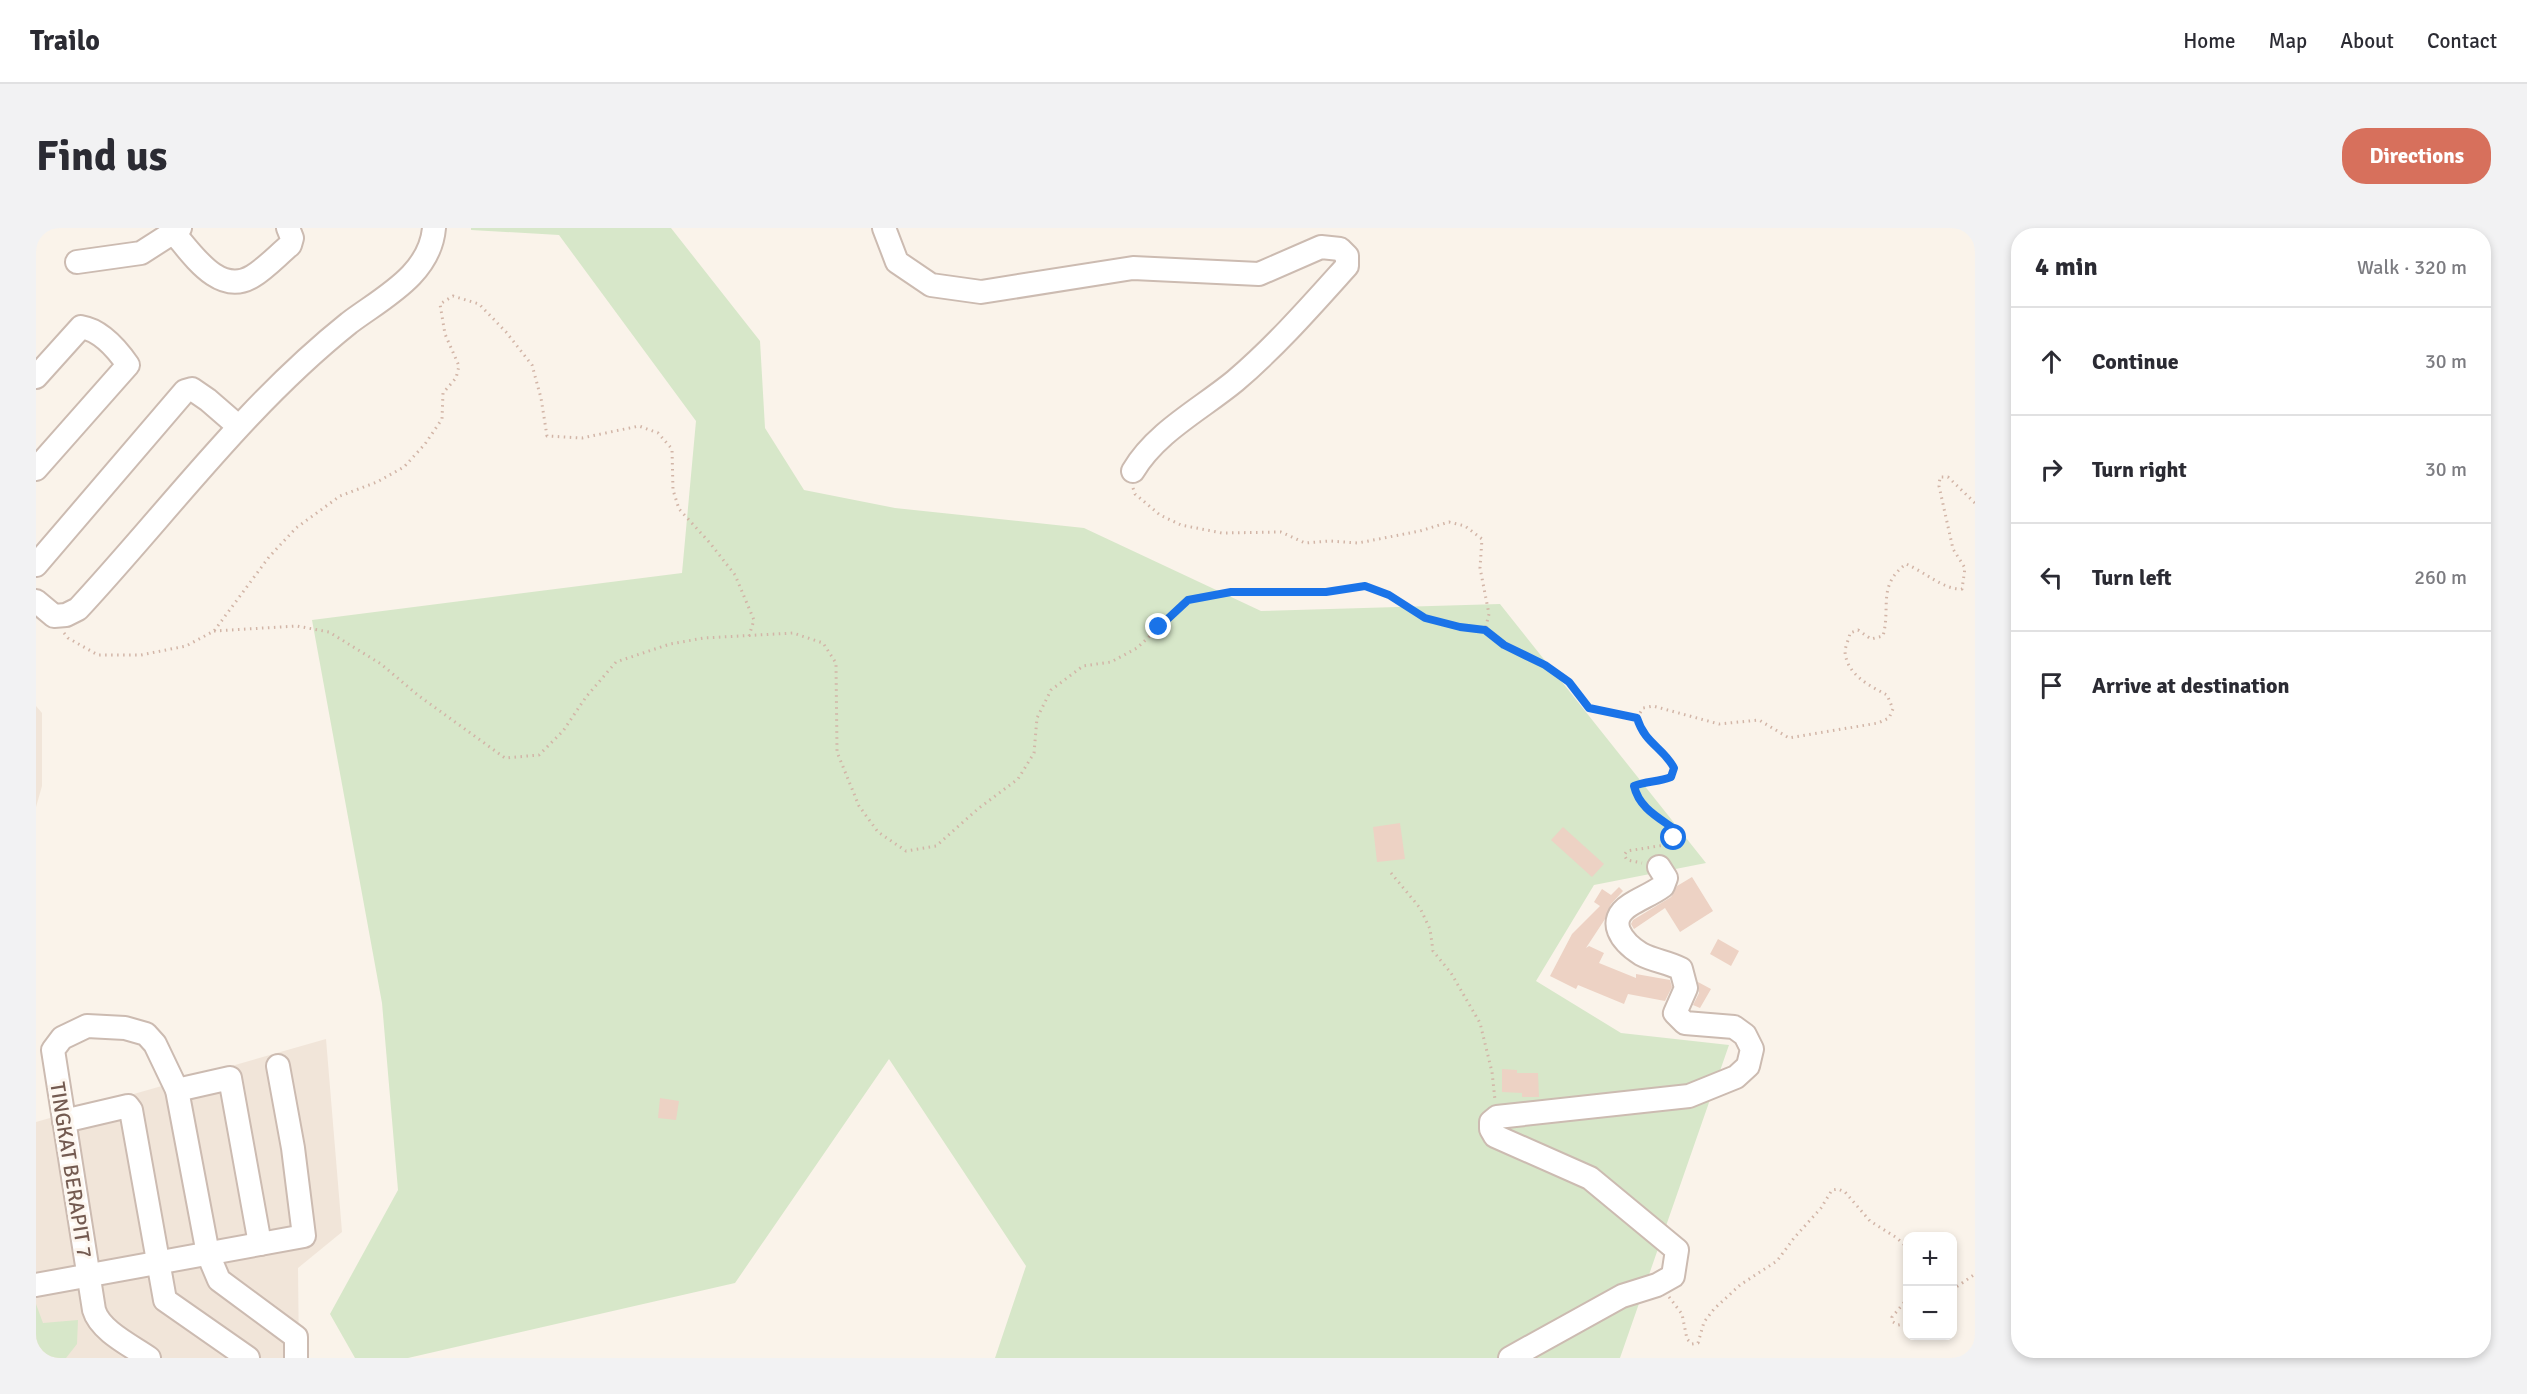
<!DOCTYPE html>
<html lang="en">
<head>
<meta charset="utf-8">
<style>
  :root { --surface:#fff; --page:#f2f2f3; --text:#2b2b33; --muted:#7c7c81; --line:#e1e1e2; --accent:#d7705c }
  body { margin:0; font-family:Signika,sans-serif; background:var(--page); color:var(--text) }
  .controls { position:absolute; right:18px; bottom:18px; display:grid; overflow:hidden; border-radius:12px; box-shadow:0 3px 9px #0003 }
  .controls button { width:54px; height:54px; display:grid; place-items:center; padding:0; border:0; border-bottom:2px solid var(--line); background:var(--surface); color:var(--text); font:30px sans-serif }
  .stop { position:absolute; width:18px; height:18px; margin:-14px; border:4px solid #1a73e8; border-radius:50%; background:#fff }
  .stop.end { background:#1a73e8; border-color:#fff; box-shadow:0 2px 6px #0008 }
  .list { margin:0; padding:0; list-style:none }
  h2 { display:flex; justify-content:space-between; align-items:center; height:78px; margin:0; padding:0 24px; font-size:26px }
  h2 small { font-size:20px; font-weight:400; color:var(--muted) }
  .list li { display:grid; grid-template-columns:39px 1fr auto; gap:18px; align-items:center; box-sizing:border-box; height:108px; padding:0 24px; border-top:2px solid var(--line) }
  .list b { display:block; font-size:22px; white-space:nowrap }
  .list em { font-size:20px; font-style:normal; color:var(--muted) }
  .icon { flex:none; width:33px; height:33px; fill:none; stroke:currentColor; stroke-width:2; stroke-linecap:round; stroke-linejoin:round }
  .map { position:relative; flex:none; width:1939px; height:1130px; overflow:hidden; border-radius:24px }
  header { display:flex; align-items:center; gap:36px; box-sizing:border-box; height:84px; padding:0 30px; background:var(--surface); border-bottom:2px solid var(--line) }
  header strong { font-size:28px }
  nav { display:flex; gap:33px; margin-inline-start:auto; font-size:21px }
  .intro { display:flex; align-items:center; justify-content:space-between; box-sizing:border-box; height:144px; padding:0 36px }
  h1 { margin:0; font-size:42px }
  .button { padding:15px 27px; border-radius:24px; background:var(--accent); color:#fff; font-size:21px; font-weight:700 }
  main { display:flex; gap:36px; padding:0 36px }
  aside { flex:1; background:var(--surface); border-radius:24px; box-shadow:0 3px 9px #0003 }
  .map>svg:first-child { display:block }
</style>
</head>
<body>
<header>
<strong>Trailo</strong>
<nav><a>Home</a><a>Map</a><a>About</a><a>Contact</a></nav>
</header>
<div class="intro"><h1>Find us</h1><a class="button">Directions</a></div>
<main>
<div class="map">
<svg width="1939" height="1130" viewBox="0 0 1939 1130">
  <rect width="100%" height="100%" fill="#faf3ea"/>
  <g fill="#f1e5d9">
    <path d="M 0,478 L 6,485 L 6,558 L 0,579 Z"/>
    <path d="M 290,811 L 306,1004 L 262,1040 L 263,1130 L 0,1130 L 0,894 Z"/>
  </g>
  <g fill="#d7e7c9">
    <path d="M 435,0 L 635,0 L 724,113 L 729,200 L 768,262 L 859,280 L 1048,300 L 1225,383 L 1464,376 L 1670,635 L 1558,657 L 1500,753 L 1585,805 L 1693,817 L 1584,1130 L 959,1130 L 990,1038 L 853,831 L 699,1055 L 372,1130 L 319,1130 L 294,1086 L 362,962 L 346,775 L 276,392 L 646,345 L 660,193 L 523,7 L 435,2 Z"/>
    <path d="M 0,1076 L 7,1095 L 42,1092 L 41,1116 L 30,1130 L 0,1130 Z"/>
  </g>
  <g fill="#edd2c4">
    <path d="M 1364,595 L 1369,631 L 1341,634 L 1337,599 Z"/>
    <path d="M 1527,599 L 1568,636 L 1556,649 L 1515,612 Z"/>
    <path d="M 1656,649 L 1677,683 L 1644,704 L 1629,680 L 1598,701 L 1595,696 L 1597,692 L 1635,669 L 1641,658 Z"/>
    <path d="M 1583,659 L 1587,663 L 1575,676 L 1569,691 L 1550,720 L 1553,718 L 1568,725 L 1563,735 L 1600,750 L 1600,746 L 1634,752 L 1636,759 L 1629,773 L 1592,766 L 1588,776 L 1542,757 L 1540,761 L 1514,748 L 1536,706 L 1564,678 L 1558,674 L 1566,661 L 1575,667 Z"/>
    <path d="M 1682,711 L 1703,723 L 1695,738 L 1674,726 Z"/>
    <path d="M 1662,754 L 1675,761 L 1664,780 L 1657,777 L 1663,765 Z"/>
    <path d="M 1466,841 L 1481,842 L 1481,845 L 1502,845 L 1503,869 L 1486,869 L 1486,865 L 1466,864 Z"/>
    <path d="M 624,870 L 643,873 L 640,892 L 622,890 Z"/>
  </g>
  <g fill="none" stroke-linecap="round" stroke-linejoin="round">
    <g stroke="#ccbbb1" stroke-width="26">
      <g id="minor">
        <path d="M 848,0 L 861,34 L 895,57 L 945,64 L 1097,40 L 1223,46 L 1285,19 L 1304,21 L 1311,28 L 1311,38 C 1275,78 1240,118 1199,153 C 1165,181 1120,204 1097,243"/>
        <path d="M 138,5 C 157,27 184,69 217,48 C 230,40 242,27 254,17 L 256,10 L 252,0"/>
        <path d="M 41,34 L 105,25 L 144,0"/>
        <path d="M 0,149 L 45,99 C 64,102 81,121 92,137 L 0,241"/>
        <path d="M 0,337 L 149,163 L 156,161 L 172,172 L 202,198"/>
        <path d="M 0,373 L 18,388 L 30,387 L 42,381 C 132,284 209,178 313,95 C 346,70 394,47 398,0"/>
        <path d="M 141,862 L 194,850 L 224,1016"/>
        <path d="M 28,893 L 92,878 L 95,882 L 129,1072 L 212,1130"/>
        <path d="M 0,1057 L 268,1008 L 257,920 L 242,838"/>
        <path d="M 113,1130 C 96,1118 64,1103 58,1082 L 17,822 L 26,810 L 51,798 L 89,800 L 110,806 L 119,816 L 141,862 L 172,1026 L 183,1052 L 260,1109 L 260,1130"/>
        <path d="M 1474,1130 L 1586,1068 L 1621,1057 L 1637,1048 L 1641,1022 L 1554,950 L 1459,908 L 1455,901 L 1455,894 L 1461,889 L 1653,868 L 1700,849 L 1712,838 L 1716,821 L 1709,807 L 1698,799 L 1649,795 L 1639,785 L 1650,760 L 1645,741 C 1632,734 1618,733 1605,726 C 1586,714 1569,693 1594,677 C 1605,670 1616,666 1627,658 L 1630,650 L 1623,639"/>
      </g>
    </g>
    <g stroke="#d2b5a7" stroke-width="3" stroke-dasharray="1.5 4.5" stroke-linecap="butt">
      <path d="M 1097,260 L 1099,266 L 1124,287 L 1145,297 L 1186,305 L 1245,304 L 1269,315 L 1294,313 L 1322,315 L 1384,303 L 1413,294 L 1429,298 L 1446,311 L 1444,340 L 1453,386 L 1449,402"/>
      <path d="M 178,403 L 261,398 L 293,404 L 345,436 L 383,468 L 469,530 L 503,527 L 527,503 L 550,469 L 580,434 L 634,416 L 668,410 L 757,405 L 787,415 L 800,435 L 801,524 L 823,578 L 842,604 L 870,623 L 900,618 L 943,580 L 982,551 L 998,525 L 1001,490 L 1015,462 L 1047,438 L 1075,434 L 1101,420 L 1152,372 L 1195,364 L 1290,364 L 1329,358 L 1353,367 L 1389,390 L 1423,399 L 1449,402 L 1468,417 L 1509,437 L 1533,454 L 1553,480 L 1601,490 C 1609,516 1627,519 1638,540 L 1635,549 L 1598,558 C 1603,578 1620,588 1637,600 L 1638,610 L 1629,617 L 1591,623 L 1588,627 L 1591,632 L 1606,635"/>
      <path d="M 28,405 L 32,410 L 62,427 L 105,427 L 150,418 L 178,403 L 233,329 L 260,300 L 304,268 L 341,254 L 368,239 L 389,216 L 406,191 L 407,165 L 420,150 L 423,138 L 409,106 L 404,76 L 417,68 L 443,76 L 470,104 L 496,137 L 505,170 L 511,208 L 546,210 L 603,198 L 622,205 L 636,221 L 637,262 L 643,281 L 674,315 L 699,347 L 718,392 L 713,408"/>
      <path d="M 1601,490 L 1607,480 L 1617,478 L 1683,496 L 1723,492 L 1753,510 L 1842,495 L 1853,490 L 1857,481 L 1851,467 C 1834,458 1811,447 1809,424 C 1809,419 1813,411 1814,405 L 1822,402 L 1835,411 L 1847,408 C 1855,378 1841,358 1870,336 C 1889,344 1908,362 1926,361 L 1929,340 L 1917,321 L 1903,258 L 1904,249 L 1912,249 L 1939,275"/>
      <path d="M 1355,645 L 1384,680 L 1394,701 L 1397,723 L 1415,745 L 1444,795 L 1456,844 L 1459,872"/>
      <path d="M 1916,1062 L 1939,1046"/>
      <path d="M 1633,1069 L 1646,1086 L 1651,1111 L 1656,1116 L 1662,1115 L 1668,1094 L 1678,1081 L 1704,1057 L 1741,1033 L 1758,1010 L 1785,980 L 1796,962 L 1802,961 L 1809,964 L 1834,993 L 1861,1010 L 1872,1020"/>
      <path d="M 1872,1070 L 1856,1089 L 1857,1094 L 1862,1097 L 1872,1095"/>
    </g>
    <use href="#minor" stroke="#fff" stroke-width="22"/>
  </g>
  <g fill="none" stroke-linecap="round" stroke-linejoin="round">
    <path stroke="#1a73e8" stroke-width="8" d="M 1123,399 L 1152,372 L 1195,364 L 1290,364 L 1329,358 L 1353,367 L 1389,390 L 1424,399 L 1449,402 L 1468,417 L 1509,437 L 1533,454 L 1553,480 L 1601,490 C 1609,516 1627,519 1638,540 L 1635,549 C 1623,554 1610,553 1598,558 C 1603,579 1620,588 1637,600 L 1638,610"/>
  </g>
  <g text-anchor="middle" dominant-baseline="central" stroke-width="6" stroke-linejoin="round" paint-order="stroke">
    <g font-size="21" fill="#735a50" stroke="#fdf7f0">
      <text transform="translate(35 942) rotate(81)">TINGKAT BERAPIT 7</text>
    </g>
  </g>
</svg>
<div class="controls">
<button>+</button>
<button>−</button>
</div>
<div class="stop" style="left:1638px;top:610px"></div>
<div class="stop end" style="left:1123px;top:399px"></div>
</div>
<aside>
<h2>4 min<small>Walk · 320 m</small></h2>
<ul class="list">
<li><svg class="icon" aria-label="ahead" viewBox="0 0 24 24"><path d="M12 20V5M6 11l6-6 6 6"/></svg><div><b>Continue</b></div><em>30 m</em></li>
<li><svg class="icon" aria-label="right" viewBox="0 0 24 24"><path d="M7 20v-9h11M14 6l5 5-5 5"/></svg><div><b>Turn right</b></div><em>30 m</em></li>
<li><svg class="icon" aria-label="left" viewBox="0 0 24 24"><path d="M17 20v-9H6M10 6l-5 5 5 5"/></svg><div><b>Turn left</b></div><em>260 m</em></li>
<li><svg class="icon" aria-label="arrive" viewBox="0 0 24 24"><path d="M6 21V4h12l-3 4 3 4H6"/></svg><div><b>Arrive at destination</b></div></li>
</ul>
</aside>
</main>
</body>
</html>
